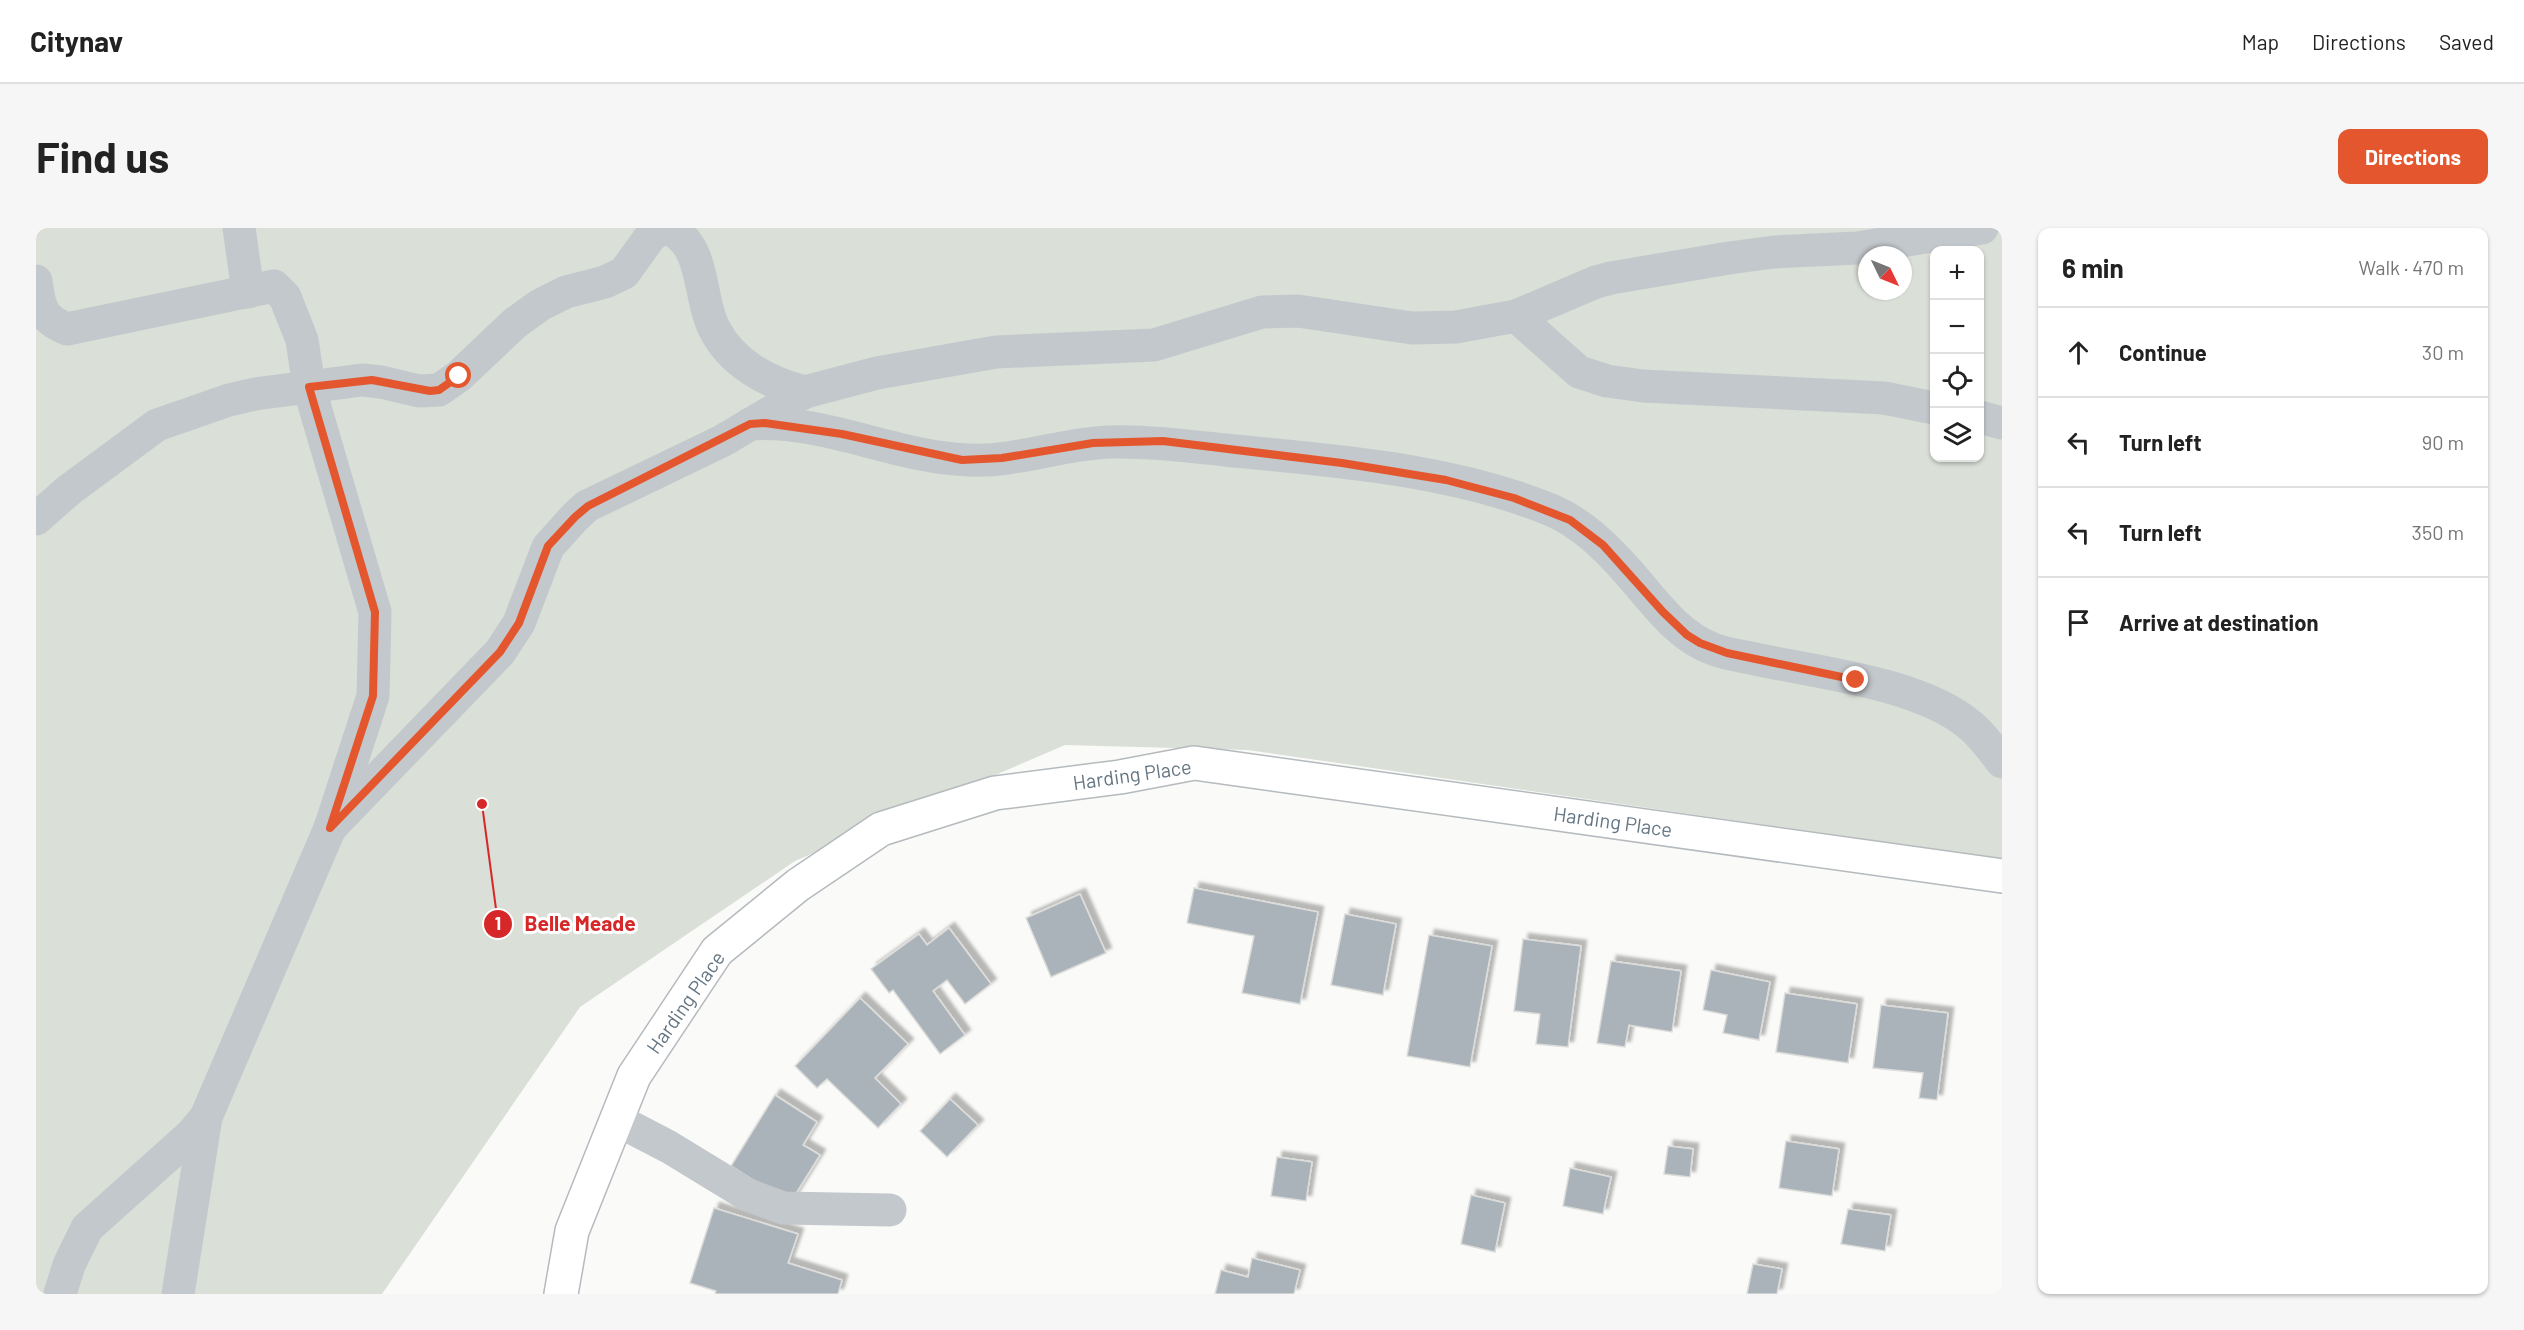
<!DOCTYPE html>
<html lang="en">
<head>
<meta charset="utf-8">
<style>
  :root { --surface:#fff; --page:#f6f6f6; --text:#222; --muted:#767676; --line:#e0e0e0; --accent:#e4572e }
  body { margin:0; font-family:Barlow,sans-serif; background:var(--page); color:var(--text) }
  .controls { position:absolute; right:18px; top:18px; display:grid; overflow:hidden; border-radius:12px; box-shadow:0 2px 4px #0004 }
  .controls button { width:54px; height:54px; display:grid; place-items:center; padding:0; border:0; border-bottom:2px solid var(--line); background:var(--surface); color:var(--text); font:30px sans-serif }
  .compass { position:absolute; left:1822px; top:18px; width:54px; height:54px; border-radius:50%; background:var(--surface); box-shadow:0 2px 4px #0004; rotate:133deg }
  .stop { position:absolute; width:18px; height:18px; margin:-14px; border:4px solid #e4572e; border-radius:50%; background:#fff }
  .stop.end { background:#e4572e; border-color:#fff; box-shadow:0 2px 6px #0008 }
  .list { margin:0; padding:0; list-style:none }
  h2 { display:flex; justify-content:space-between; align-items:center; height:78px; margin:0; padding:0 24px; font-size:26px }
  h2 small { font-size:20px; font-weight:400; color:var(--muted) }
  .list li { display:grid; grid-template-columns:39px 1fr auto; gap:18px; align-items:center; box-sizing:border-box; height:90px; padding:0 24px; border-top:2px solid var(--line) }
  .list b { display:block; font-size:22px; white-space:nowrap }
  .list em { font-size:20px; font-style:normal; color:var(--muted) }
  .icon { flex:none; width:33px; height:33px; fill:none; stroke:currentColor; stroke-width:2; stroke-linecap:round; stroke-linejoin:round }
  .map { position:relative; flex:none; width:1966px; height:1066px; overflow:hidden; border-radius:12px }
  header { display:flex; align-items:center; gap:36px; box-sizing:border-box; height:84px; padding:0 30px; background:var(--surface); border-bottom:2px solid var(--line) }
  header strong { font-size:28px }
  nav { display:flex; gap:33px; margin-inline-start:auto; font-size:21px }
  .intro { display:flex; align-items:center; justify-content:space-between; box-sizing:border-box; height:144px; padding:0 36px }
  h1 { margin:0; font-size:42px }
  .button { padding:15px 27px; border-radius:12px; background:var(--accent); color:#fff; font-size:21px; font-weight:700 }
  main { display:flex; gap:36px; padding:0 36px }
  aside { flex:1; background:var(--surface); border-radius:12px; box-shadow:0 2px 4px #0004 }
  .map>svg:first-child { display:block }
</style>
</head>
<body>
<header>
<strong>Citynav</strong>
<nav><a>Map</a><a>Directions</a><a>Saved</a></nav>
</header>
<div class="intro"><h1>Find us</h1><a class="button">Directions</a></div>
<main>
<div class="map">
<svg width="1966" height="1066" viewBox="0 0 1966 1066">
  <defs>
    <filter id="shadow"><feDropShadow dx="5.5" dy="-5.5" stdDeviation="1.5" flood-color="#0004"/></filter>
  </defs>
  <rect width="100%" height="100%" fill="#fafaf8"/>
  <path fill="#dadfd7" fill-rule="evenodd" d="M 0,0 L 1966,0 L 1966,631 L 1212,522 L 1029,517 L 759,633 L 544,779 L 346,1066 L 0,1066 ZM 1898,22 L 1944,22 L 1944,230 L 1898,230 ZM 1831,27 L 1867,27 L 1867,63 L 1831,63 Z"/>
  <g fill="#aab3b9" stroke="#dcdcda" stroke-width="1.5" filter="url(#shadow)">
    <path d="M 1158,660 L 1282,684 L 1264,776 L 1206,765 L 1218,708 L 1151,695 Z"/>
    <path d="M 1044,666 L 1070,725 L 1015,749 L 990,690 Z"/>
    <path d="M 1309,686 L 1360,696 L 1347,767 L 1295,757 Z"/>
    <path d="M 913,700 L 955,756 L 929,776 L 911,752 L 897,763 L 929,807 L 904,826 L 857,762 L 853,765 L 835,741 L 883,706 L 891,717 Z"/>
    <path d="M 1393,707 L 1456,718 L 1434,839 L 1371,828 Z"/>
    <path d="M 1487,711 L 1545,718 L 1532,819 L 1500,816 L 1504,786 L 1478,783 Z"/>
    <path d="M 1575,733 L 1645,743 L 1636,804 L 1593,797 L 1589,819 L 1561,815 Z"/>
    <path d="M 1675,742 L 1734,754 L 1723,812 L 1687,805 L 1691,787 L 1667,782 Z"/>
    <path d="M 1749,765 L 1821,776 L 1812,835 L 1740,824 Z"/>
    <path d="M 824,770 L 872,816 L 839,850 L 865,876 L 842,900 L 791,851 L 781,860 L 759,838 Z"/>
    <path d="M 1845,777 L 1912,785 L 1901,872 L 1883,870 L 1887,845 L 1837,840 Z"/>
    <path d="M 739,867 L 781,894 L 767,917 L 784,927 L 754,975 L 695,938 Z"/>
    <path d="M 914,871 L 942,897 L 911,929 L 884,903 Z"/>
    <path d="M 1750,913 L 1803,921 L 1796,968 L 1743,960 Z"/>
    <path d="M 1632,918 L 1657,921 L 1654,949 L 1628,946 Z"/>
    <path d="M 1241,929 L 1276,934 L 1270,973 L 1235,968 Z"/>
    <path d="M 1534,940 L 1575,949 L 1567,986 L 1527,978 Z"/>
    <path d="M 1435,967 L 1469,975 L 1459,1024 L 1425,1016 Z"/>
    <path d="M 678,980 L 762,1006 L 752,1035 L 806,1052 L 802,1066 L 679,1066 L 680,1063 L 654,1055 Z"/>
    <path d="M 1812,981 L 1855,987 L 1849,1023 L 1805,1016 Z"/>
    <path d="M 1216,1030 L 1264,1042 L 1258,1066 L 1179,1066 L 1185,1042 L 1212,1049 Z"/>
    <path d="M 1717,1036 L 1746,1041 L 1741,1066 L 1711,1066 Z"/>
  </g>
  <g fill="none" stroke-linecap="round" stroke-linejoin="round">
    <g stroke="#b5babe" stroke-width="36">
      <path id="major" d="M 525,1066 L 536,1003 L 598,848 L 681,723 L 762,657 L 845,601 L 959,565 L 1084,549 L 1158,535 L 1966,648"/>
    </g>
    <g stroke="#c3c8cc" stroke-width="33">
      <path d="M 203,0 L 212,64"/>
      <path d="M 0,53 C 4,79 4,90 31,101 L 238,58 L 249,69 L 266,112 L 273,159 L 339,384 L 337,468 L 294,600 L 170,889 L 142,1066"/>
      <path d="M 1480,88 L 1543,144 L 1571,153 L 1607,158 L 1848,170 L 1898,180"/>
      <path d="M 1944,189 L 1966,195"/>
      <path d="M 714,196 C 790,191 860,230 934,232 C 982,234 1028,215 1075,214 C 1114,213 1151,218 1189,222 C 1297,233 1413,240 1515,282 C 1546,295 1571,320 1593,345 C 1618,373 1641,408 1677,421 C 1692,427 1708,428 1724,432 C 1786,445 1887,456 1935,498 C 1947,508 1956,521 1966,534"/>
      <path d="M 0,291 L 33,262 L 121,197 L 193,172 L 219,166 L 326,152 L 345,154 L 383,163 L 403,162 L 423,148 L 479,95 L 504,77 L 530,64 L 569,54 L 588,45 L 614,9 L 622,2 L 631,0 C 670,15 662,69 678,100 C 695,135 732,155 769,164"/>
      <path d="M 294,600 L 464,424 L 483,395 L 512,319 L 539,289 L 551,278 L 686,213 L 769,164 L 841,145 L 960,124 L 1118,117 L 1226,84 L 1262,83 L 1376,100 L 1420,99 L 1480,88 L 1560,54 L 1575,50 L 1693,30 L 1738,24 L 1821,20 L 1946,0"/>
      <path d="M 581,892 L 633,919 L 710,966 L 747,980 L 854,982"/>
      <path d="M 24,1066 L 33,1037 L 51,1000 L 156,906 L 170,889"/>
    </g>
    <use href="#major" stroke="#fff" stroke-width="33"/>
  </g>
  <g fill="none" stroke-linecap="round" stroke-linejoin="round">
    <path stroke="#e4572e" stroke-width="8" d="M 423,148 L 403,162 L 394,163 L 336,152 L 273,159 L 339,384 L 337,468 L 294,600 L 464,424 L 483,395 L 512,318 L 539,289 L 552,278 L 714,196 L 729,195 L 806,206 L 926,232 L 966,230 L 1057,215 L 1127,213 L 1306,235 L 1410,252 L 1478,270 L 1534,292 L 1567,317 L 1627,384 L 1651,407 L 1664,415 L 1691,425 L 1820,452"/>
  </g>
  <g text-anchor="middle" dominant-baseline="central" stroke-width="6" stroke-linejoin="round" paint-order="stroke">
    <g font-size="20" fill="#657683" stroke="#fff">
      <text transform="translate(1096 546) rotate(-8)">Harding Place</text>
      <text transform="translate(1577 593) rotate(8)">Harding Place</text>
      <text transform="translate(649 774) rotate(-55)">Harding Place</text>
    </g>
  </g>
  <path fill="none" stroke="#d62828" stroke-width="2" d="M446 576L462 696"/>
  <g fill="#d62828" stroke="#fff" stroke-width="2">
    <circle cx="446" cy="576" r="6"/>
    <circle cx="462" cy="696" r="15"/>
  </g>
  <g font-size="18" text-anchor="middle" font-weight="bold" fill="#fff">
    <text x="462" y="702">1</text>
  </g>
  <g font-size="21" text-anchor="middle" font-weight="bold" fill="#d62828" stroke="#fff" stroke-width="6" stroke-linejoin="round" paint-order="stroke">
    <text x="544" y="703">Belle Meade</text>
  </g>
</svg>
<div class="controls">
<button>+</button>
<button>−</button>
<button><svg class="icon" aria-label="locate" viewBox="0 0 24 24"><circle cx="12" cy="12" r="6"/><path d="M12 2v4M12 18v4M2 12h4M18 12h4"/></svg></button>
<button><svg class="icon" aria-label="layers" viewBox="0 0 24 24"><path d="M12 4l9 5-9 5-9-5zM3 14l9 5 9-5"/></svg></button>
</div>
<svg class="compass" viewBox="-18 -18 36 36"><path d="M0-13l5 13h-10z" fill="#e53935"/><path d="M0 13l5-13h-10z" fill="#767676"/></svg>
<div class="stop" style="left:423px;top:148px"></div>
<div class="stop end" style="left:1820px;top:452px"></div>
</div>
<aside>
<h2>6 min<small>Walk · 470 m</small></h2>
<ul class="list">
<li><svg class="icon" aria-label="ahead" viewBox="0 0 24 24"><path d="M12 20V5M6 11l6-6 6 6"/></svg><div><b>Continue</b></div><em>30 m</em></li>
<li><svg class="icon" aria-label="left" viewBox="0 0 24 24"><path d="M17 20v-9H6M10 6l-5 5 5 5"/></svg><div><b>Turn left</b></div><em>90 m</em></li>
<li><svg class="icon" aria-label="left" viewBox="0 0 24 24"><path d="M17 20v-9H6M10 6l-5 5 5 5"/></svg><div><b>Turn left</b></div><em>350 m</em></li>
<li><svg class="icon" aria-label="arrive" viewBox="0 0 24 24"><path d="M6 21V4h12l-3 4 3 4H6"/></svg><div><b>Arrive at destination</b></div></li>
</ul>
</aside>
</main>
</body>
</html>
